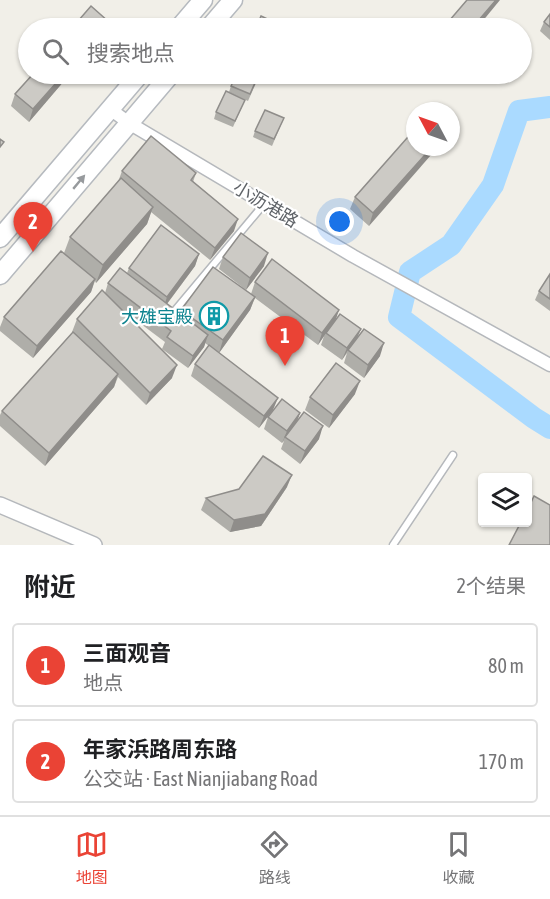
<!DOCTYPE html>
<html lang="zh">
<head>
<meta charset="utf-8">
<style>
  :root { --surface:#fff; --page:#f2f2f2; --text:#202124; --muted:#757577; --line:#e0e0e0; --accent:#ea4335 }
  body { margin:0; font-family:"Asap Condensed","Noto Sans SC",sans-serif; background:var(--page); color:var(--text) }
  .controls { position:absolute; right:18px; bottom:18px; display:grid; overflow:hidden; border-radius:6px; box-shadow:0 2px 4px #0004 }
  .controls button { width:54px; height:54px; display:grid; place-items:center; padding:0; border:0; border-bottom:2px solid var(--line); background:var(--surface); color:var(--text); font:30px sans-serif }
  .compass { position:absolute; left:406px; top:102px; width:54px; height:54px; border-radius:50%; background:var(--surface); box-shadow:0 2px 4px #0004; rotate:311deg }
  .you { position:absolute; left:340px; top:222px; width:21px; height:21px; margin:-15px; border:4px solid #fff; border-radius:50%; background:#1a73e8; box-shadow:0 0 0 9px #1a73e833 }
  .badge { display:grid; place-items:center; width:39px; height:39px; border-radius:50%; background:var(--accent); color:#fff; font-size:20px; font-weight:700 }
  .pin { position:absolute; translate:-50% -50px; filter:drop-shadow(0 2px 3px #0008) }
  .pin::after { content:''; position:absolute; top:32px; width:21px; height:18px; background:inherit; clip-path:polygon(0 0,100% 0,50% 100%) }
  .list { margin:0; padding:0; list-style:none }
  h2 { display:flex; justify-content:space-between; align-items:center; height:78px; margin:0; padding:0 24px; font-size:26px }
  h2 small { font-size:20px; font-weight:400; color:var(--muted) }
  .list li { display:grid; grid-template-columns:39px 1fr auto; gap:18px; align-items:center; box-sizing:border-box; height:84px; margin:0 12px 12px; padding:0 12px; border:2px solid var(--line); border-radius:6px }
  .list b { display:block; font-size:22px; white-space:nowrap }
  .list p { margin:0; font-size:20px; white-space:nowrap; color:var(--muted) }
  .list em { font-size:20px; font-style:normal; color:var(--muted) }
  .icon { flex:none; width:33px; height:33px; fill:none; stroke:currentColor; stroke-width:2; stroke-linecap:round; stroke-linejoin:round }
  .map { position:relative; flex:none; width:550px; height:545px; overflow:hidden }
  .search { position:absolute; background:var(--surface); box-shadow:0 2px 4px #0004; left:18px; right:18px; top:18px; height:66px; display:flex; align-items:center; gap:15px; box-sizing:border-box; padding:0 21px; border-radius:33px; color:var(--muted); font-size:22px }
  .sheet { height:270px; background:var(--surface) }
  nav { display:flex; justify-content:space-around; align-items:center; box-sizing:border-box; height:84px; border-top:2px solid var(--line); background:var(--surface); font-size:16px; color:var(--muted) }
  nav a { display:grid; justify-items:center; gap:3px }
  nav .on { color:var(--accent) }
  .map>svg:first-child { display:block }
</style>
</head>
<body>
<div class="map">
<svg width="550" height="545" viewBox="0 0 550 545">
  <rect width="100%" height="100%" fill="#f1efe8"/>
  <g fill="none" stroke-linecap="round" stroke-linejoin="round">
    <path stroke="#aadaff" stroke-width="22" d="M 550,107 L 519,111 L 493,185 L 451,245 L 410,272 L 399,317 L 534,418 L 550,428"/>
    <g stroke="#b5b8bc" stroke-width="9">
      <g id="service">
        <path d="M 172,314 L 264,204"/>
        <path d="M 393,545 L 453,455"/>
      </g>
    </g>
    <g stroke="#b5b8bc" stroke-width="15">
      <path id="minor" d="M 110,109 L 129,123 L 353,256 L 550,365"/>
    </g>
    <g stroke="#b5b8bc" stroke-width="18">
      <path id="tertiary" d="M 0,505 L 94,545"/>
    </g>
    <g stroke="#b6babf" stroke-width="21">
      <g id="secondary">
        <path d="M 179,28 L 203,0"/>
        <path d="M 209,28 L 233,0"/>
        <path d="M 0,238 L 140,74"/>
        <path d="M 0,275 L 171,74"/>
      </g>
    </g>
    <use href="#service" stroke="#fff" stroke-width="6"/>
    <use href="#minor" stroke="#fff" stroke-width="12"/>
    <use href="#tertiary" stroke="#fff" stroke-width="15"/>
    <use href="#secondary" stroke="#fff" stroke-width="18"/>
  </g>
  <g fill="#afaea9">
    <path d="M 550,14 L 550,40 L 540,31 L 544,22 Z"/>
    <path d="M 33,74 L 70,74 L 29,122 L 11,106 L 15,94 Z"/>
    <path d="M 260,74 L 248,101 L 229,92 L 231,86 Z"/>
    <path d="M 245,100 L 233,127 L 214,119 L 216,112 Z"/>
    <path d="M 284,118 L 272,146 L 253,137 L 255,131 Z"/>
    <path d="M 415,129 L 369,226 L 350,209 L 355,197 Z"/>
    <path d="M 122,171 L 196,173 L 193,182 L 234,231 L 210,260 L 151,212 L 147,224 L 96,283 L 95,281 L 91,292 L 33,358 L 0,331 L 0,327 L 4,317 L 64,253 L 70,237 L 118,182 Z"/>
    <path d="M 199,254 L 195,266 L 167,304 L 180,314 L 181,310 L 251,294 L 255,282 L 336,318 L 357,339 L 380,356 L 364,378 L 344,363 L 347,353 L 342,360 L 321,345 L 324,336 L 318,345 L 255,298 L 250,310 L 219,353 L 273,410 L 300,413 L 297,420 L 319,439 L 300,464 L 281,449 L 284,441 L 282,443 L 264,429 L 268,417 L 272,411 L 259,428 L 191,376 L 195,364 L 209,346 L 205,343 L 204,347 L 188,368 L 162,349 L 165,342 L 117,306 L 172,378 L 146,405 L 118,377 L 114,387 L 45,466 L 0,426 L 0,415 L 2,411 L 73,332 L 72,332 L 77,319 L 105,293 L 108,283 L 127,273 L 129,268 Z"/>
    <path d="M 223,257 L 264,266 L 246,290 L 219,269 Z"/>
    <path d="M 550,274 L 550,311 L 535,300 L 539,291 Z"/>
    <path d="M 355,394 L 329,428 L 305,410 L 310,397 Z"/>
    <path d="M 287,487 L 261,526 L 230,532 L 201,510 L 206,498 Z"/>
  </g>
  <g fill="#8f8d8a">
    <path d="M 496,0 L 500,0 L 477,28 L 472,28 Z"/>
    <path d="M 64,74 L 70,74 L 29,122 L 33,109 Z"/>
    <path d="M 432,147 L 438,147 L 369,226 L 373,213 Z"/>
    <path d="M 153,207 L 147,224 L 96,283 L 103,265 Z"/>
    <path d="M 238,219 L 234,231 L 210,260 L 215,248 Z"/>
    <path d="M 268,253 L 264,266 L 246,290 L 250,278 Z"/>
    <path d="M 199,254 L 195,266 L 163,309 L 167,297 Z"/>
    <path d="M 95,279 L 91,292 L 33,358 L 37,346 Z"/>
    <path d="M 255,297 L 250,310 L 219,353 L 223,340 Z"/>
    <path d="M 339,310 L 335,322 L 326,333 L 318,345 L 322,333 Z"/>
    <path d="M 361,329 L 356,341 L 348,350 L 342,360 L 347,348 Z"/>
    <path d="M 208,335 L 204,347 L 188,368 L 193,356 Z"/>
    <path d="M 384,343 L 380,356 L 364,378 L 368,365 Z"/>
    <path d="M 177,365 L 172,378 L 146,405 L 150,393 Z"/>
    <path d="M 118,374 L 114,387 L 45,466 L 49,453 Z"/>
    <path d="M 360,381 L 355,394 L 329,428 L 333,415 Z"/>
    <path d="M 278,398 L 273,410 L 259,428 L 264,416 Z"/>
    <path d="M 300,413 L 296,425 L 285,437 L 282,443 L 287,431 Z"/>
    <path d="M 323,426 L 319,439 L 300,464 L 305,451 Z"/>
    <path d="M 292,475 L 287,487 L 261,526 L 230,532 L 234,520 Z"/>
  </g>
  <g fill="#cccac5" stroke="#8f8d8a" stroke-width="1.5">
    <path d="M 467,0 L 496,0 L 472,28 L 443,28 Z"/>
    <path d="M 91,6 L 109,22 L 103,28 L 72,28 Z"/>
    <path d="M 550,14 L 550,27 L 544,22 Z"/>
    <path d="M 261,16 L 280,25 L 279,28 L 256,28 Z"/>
    <path d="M 33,74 L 64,74 L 33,109 L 15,94 Z"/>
    <path d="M 237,74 L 259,74 L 250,94 L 231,86 Z"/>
    <path d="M 226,91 L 245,100 L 235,121 L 216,112 Z"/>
    <path d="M 435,106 L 441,111 L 431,111 Z"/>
    <path d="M 265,110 L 284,118 L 274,139 L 255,131 Z"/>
    <path d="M 415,129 L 415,147 L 432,147 L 373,213 L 355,197 Z"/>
    <path d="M 151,136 L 196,173 L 191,180 L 238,219 L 215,248 L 122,171 Z"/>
    <path d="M 0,139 L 4,142 L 0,147 Z"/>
    <path d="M 121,178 L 153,207 L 103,265 L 70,237 Z"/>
    <path d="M 161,225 L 199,254 L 167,297 L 129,268 Z"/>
    <path d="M 241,233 L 268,253 L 250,278 L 223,257 Z"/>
    <path d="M 61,251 L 95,279 L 37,346 L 4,317 Z"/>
    <path d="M 272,259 L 339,310 L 322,333 L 255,282 Z"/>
    <path d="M 213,267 L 255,297 L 223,340 L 181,310 Z"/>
    <path d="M 120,268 L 208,335 L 193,356 L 167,337 L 171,331 L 108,283 Z"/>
    <path d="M 550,274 L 550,299 L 539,291 Z"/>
    <path d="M 102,290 L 177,365 L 150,393 L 77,319 Z"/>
    <path d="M 340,314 L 361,329 L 347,348 L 326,333 Z"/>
    <path d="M 364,329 L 384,343 L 368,365 L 348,350 Z"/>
    <path d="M 73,332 L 118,374 L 49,453 L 2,411 Z"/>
    <path d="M 209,345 L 278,398 L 264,416 L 195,364 Z"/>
    <path d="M 336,363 L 360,381 L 333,415 L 310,397 Z"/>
    <path d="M 282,399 L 300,413 L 287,431 L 268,417 Z"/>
    <path d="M 304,412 L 323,426 L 305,451 L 285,437 Z"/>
    <path d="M 263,456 L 292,475 L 265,514 L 234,520 L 206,498 L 239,489 Z"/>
    <path d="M 534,496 L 550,505 L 550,545 L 509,545 L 521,522 L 528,522 L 528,509 Z"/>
  </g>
  <defs><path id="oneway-solid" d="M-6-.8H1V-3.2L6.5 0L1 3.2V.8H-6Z" transform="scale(1.5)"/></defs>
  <use fill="#979a9d" href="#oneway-solid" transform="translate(79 182) rotate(-50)"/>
  <defs>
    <g id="building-ring" transform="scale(1.5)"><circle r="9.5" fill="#fff" stroke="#0f9aa8" stroke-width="1.5"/><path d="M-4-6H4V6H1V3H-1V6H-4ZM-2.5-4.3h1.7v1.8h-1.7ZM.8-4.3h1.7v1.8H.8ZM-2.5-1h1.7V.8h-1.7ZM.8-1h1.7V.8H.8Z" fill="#0f9aa8"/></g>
  </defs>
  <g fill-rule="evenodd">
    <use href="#building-ring" x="214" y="316"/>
  </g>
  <g text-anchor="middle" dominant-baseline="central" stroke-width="4.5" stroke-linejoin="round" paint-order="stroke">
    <g font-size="18" fill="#5f6368" stroke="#fff">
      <text transform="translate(266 204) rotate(31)">小沥港路</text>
    </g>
    <g font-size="18" fill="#0d838f" stroke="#fff" text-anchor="end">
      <text x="193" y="316">大雄宝殿</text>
    </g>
  </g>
</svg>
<div class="controls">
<button><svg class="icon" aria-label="layers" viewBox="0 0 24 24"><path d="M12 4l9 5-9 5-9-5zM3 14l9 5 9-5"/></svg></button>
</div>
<svg class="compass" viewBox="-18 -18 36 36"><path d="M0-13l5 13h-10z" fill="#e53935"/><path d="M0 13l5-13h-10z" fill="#757577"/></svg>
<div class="you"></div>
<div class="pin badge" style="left:285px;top:366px">1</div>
<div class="pin badge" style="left:33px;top:252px">2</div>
<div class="search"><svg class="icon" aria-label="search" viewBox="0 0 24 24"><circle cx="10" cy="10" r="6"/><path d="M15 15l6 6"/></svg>搜索地点</div>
</div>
<section class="sheet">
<h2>附近<small>2个结果</small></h2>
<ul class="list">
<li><span class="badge">1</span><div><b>三面观音</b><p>地点</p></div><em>80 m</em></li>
<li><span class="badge">2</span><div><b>年家浜路周东路</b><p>公交站 · East Nianjiabang Road</p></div><em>170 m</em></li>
</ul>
</section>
<nav>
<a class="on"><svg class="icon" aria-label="map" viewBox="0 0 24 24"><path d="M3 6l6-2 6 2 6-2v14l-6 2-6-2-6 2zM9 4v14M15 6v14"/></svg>地图</a>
<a><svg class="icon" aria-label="directions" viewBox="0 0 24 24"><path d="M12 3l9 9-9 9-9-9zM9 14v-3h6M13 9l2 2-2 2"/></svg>路线</a>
<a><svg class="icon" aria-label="saved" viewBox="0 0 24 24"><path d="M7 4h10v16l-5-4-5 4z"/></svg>收藏</a>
</nav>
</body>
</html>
